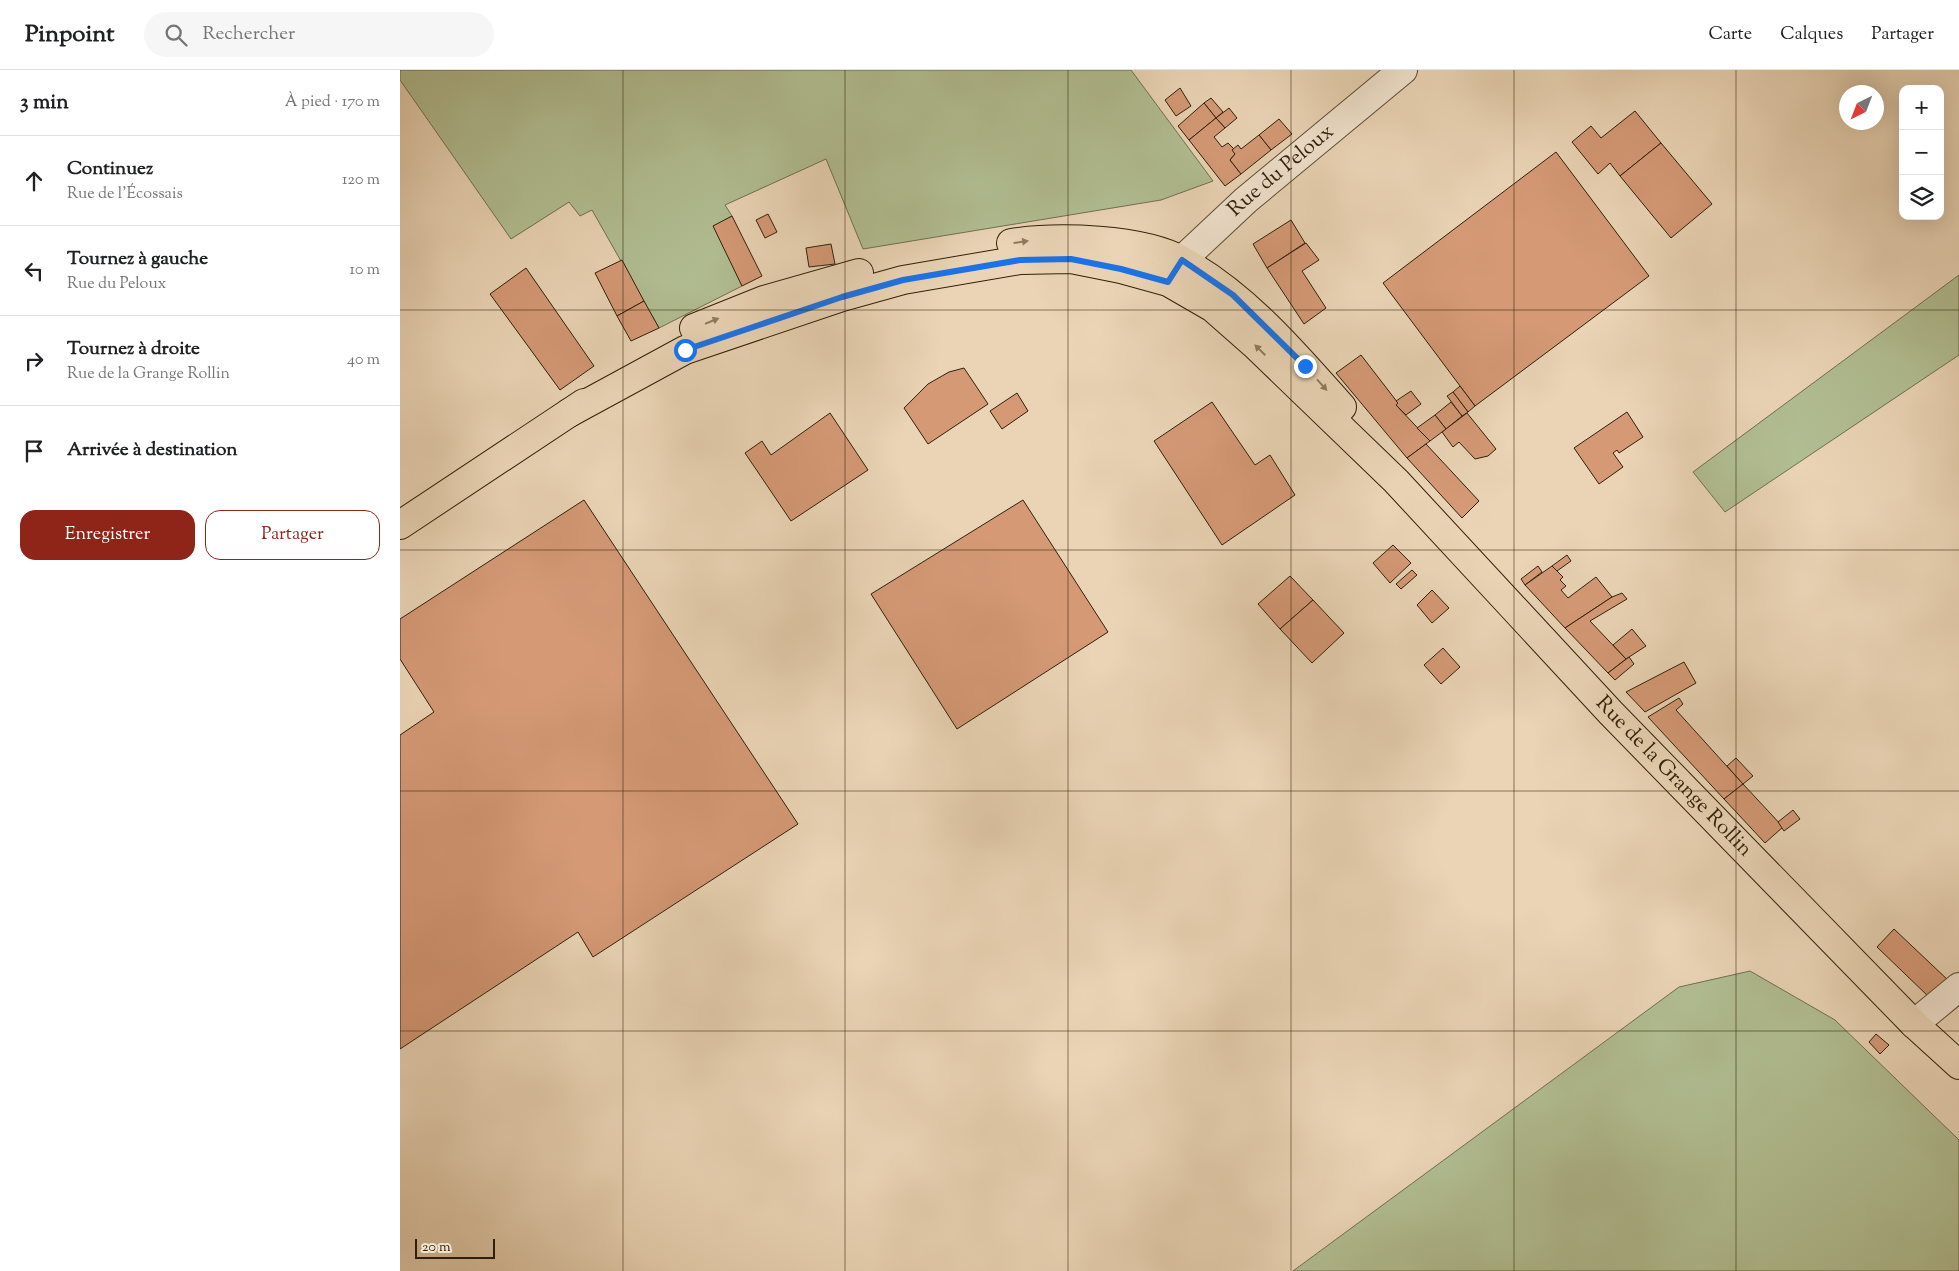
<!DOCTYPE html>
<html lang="fr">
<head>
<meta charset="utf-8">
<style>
  :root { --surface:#fff; --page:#f6f6f6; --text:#202124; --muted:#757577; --line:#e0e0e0; --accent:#8f2418 }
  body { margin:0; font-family:"Sorts Mill Goudy",serif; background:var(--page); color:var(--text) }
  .controls { position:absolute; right:15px; top:15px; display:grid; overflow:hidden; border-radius:10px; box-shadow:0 5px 20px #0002 }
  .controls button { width:45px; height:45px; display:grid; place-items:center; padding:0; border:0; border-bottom:1px solid var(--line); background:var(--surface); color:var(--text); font:25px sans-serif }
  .compass { position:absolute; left:1439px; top:15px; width:45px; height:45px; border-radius:50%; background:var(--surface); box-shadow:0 5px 20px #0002; rotate:222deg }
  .scale { position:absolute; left:15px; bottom:12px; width:80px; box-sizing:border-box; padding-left:5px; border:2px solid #30200b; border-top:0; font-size:14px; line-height:18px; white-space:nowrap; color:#30200b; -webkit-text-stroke:4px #f1e3cf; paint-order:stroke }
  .stop { position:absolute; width:15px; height:15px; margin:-11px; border:4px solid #1a73e8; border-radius:50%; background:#fff }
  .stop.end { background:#1a73e8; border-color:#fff; box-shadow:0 1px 5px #0008 }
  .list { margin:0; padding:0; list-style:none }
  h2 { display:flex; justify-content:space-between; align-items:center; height:65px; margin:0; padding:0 20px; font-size:21px }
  h2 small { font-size:16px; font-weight:400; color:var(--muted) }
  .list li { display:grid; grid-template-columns:32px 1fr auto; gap:15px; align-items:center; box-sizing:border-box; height:90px; padding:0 20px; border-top:1px solid var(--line) }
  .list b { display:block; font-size:19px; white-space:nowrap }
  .list p { margin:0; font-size:16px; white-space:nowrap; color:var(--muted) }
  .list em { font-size:16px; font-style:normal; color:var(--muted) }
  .actions { display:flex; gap:10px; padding:15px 20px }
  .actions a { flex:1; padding:11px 0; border:1px solid var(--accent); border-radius:15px; text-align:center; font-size:18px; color:var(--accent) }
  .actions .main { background:var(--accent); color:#fff }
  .icon { flex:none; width:28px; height:28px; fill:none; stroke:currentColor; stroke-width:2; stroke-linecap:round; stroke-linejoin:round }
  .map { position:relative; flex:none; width:1559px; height:1201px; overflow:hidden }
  header { display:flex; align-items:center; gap:30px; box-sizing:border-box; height:70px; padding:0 25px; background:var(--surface); border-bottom:1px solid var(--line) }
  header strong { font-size:24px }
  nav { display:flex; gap:28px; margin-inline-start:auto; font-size:18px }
  .search { width:350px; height:45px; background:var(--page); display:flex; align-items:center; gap:12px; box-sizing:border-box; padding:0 18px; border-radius:28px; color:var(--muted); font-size:19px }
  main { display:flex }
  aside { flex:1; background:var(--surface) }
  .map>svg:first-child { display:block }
</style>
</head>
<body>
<header>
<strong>Pinpoint</strong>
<div class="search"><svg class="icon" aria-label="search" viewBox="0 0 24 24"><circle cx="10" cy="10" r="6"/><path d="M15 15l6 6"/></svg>Rechercher</div>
<nav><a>Carte</a><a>Calques</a><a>Partager</a></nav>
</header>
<main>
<aside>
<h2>3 min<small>À pied · 170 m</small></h2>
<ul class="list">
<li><svg class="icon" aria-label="ahead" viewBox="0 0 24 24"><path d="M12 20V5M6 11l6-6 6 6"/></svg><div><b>Continuez</b><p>Rue de l'Écossais</p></div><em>120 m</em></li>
<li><svg class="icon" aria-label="left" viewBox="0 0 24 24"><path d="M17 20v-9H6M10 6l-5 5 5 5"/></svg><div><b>Tournez à gauche</b><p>Rue du Peloux</p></div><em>10 m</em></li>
<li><svg class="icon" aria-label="right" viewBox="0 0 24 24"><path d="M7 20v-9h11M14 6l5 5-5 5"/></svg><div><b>Tournez à droite</b><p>Rue de la Grange Rollin</p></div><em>40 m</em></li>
<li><svg class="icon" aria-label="arrive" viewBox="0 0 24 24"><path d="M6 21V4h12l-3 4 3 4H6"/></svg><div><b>Arrivée à destination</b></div></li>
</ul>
<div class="actions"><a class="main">Enregistrer</a><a>Partager</a></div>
</aside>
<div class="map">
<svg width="1559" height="1201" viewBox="0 0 1559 1201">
  <rect width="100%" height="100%" fill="#ead4b5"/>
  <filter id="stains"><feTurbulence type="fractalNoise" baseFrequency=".004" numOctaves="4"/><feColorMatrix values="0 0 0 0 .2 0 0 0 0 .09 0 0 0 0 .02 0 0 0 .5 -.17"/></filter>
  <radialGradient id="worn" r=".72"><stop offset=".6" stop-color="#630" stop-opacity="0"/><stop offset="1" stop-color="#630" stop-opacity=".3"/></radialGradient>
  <g fill="#b1be92" stroke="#706f4e">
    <path d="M 0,0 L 731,0 L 813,111 L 761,130 L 463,179 L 426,89 L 325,135 L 332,146 L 314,156 L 342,216 L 259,258 L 192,140 L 180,146 L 169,132 L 111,169 L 0,10 Z"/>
    <path d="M 1559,205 L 1559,285 L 1325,442 L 1293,402 Z"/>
    <path d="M 1350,901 L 1435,950 L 1559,1070 L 1559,1201 L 893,1201 L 1279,917 Z"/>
  </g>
  <g fill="#d59976" stroke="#30200b">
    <path d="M 780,18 L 791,36 L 776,46 L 765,30 Z"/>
    <path d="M 811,28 L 823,42 L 816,48 L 804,33 Z"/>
    <path d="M 804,33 L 816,48 L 789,70 L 778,56 Z"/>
    <path d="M 829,38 L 837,48 L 825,58 L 816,48 Z"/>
    <path d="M 1235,41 L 1261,73 L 1220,106 L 1210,93 L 1198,104 L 1172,72 L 1191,56 L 1201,68 Z"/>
    <path d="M 816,48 L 825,58 L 814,67 L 822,77 L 828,73 L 834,79 L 835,84 L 830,90 L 841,104 L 825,116 L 789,70 Z"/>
    <path d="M 879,49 L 892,64 L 871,80 L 859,65 Z"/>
    <path d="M 859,65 L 871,80 L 841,104 L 830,90 L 835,84 L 832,80 L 838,75 L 841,79 Z"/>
    <path d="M 1261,73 L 1312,134 L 1271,168 L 1220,106 Z"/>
    <path d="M 1156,82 L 1249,206 L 1075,336 L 983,213 Z"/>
    <path d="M 368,144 L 377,162 L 365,168 L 356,150 Z"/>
    <path d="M 332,146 L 362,206 L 342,216 L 313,156 Z"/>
    <path d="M 891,150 L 905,173 L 867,198 L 853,174 Z"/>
    <path d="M 906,173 L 919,190 L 902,201 L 926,238 L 904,254 L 867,198 Z"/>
    <path d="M 431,174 L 435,194 L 409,197 L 406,178 Z"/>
    <path d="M 222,190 L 244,231 L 217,246 L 195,203 Z"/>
    <path d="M 126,198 L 194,296 L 160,320 L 90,224 Z"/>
    <path d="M 244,231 L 259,258 L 231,271 L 217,246 Z"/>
    <path d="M 961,285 L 998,333 L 996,335 L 1030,371 L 1007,388 L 936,303 Z"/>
    <path d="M 564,298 L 588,334 L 528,374 L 504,338 L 528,314 L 549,302 Z"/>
    <path d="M 1060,316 L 1075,336 L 1068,342 L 1053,322 Z"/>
    <path d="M 1011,321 L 1021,334 L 1006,345 L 996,335 L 998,333 L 996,331 Z"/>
    <path d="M 1053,322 L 1068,342 L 1062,346 L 1047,326 Z"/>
    <path d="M 617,323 L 628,341 L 602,359 L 590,341 Z"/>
    <path d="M 812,332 L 855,395 L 870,385 L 895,425 L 822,475 L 754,371 Z"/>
    <path d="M 1051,332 L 1062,346 L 1046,359 L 1035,345 Z"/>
    <path d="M 1227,342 L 1243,367 L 1219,383 L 1217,380 L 1213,383 L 1223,397 L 1199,414 L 1174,378 Z"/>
    <path d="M 430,343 L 468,400 L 391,451 L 345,383 L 362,371 L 371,385 Z"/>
    <path d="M 1067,343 L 1096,379 L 1088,386 L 1075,389 L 1059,372 L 1053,377 L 1042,362 Z"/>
    <path d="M 1035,345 L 1046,359 L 1030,371 L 1017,358 Z"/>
    <path d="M 1026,374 L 1079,431 L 1062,448 L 1007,388 Z"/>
    <path d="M 184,430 L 398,754 L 193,887 L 178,862 L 0,979 L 0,665 L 34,642 L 0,589 L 0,549 Z"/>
    <path d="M 623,430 L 708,562 L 557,659 L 471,524 Z"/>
    <path d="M 993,475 L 1011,493 L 990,513 L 973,493 Z"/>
    <path d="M 1167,485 L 1171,491 L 1157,501 L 1152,496 Z"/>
    <path d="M 1138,496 L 1142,502 L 1125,515 L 1121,509 Z"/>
    <path d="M 1152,496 L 1163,507 L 1160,510 L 1166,516 L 1161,520 L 1168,528 L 1196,507 L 1212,527 L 1165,558 L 1125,515 Z"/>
    <path d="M 1012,500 L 1017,505 L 1001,519 L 996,514 Z"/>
    <path d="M 890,506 L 913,530 L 880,559 L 858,534 Z"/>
    <path d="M 1032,520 L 1049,538 L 1032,553 L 1017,535 Z"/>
    <path d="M 1222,523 L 1227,529 L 1190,551 L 1226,589 L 1208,603 L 1165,558 L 1212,527 Z"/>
    <path d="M 913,530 L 944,563 L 912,593 L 880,559 Z"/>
    <path d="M 1232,559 L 1246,576 L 1226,589 L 1213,575 Z"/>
    <path d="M 1043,578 L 1060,597 L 1041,614 L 1024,595 Z"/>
    <path d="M 1229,587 L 1234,594 L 1215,610 L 1208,603 Z"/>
    <path d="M 1284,592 L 1296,613 L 1245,642 L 1226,622 Z"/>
    <path d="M 1279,628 L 1283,634 L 1276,640 L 1343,714 L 1324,729 L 1248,647 Z"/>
    <path d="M 1336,688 L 1353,706 L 1343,714 L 1327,696 Z"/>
    <path d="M 1343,714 L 1383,757 L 1365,773 L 1324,729 Z"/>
    <path d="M 1393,740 L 1400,749 L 1384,761 L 1378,752 Z"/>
    <path d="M 1494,859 L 1550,912 L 1530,928 L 1477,877 Z"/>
    <path d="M 1476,964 L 1489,975 L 1480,984 L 1469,972 Z"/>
  </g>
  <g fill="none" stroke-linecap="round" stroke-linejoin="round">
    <g stroke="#5e4d36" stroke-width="30">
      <g id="minor">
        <path id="s1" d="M 769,211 L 782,190 L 846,130 L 1003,0"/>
        <path d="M 1514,954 L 1559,917"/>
      </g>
    </g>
    <g stroke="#30200b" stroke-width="30">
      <g id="major">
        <path d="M 611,173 C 657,166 742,168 783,191 C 846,226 895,284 942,337"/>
        <path d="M 294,258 L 364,230 L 459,203"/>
        <path id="s2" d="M 169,343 L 285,280 L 442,227 L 503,210 L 620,190 L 671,189 L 721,199 L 768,212 L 813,238 L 855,275 L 996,411 L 1211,643 L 1514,954 L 1559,995"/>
        <path d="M 0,455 L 184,333"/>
      </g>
    </g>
    <use href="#minor" stroke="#f1e3cf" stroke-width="28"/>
    <use href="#major" stroke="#ead4b5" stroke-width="28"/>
  </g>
  <defs><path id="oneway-solid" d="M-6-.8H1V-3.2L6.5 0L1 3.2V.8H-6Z" transform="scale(1.25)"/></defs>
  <g fill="#8d7a60">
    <use href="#oneway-solid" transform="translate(621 172) rotate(-8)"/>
    <use href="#oneway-solid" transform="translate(312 251) rotate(-22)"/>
    <use href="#oneway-solid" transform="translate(860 280) rotate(-135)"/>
    <use href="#oneway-solid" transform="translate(922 315) rotate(48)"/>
  </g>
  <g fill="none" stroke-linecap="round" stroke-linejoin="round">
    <path stroke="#1a73e8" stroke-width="6" d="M 285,280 L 442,227 L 503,210 L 620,190 L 671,189 L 721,199 L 768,212 L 782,190 L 833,225 L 905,296"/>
  </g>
  <path fill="none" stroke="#30200b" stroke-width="1" stroke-opacity="0.55" d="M 223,0 L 223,1201M 445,0 L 445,1201M 668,0 L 668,1201M 891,0 L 891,1201M 1114,0 L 1114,1201M 1336,0 L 1336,1201M 0,240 L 1559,240M 0,480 L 1559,480M 0,721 L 1559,721M 0,961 L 1559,961"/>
  <g text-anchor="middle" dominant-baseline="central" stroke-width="5" stroke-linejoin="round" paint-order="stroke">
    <g font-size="21" fill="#30200b" stroke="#f1e3cf">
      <text stroke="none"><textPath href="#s1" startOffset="158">Rue du Peloux</textPath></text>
      <text stroke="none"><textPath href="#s2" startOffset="1340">Rue de la Grange Rollin</textPath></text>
    </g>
  </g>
  <rect width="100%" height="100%" filter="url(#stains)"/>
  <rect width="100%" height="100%" fill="url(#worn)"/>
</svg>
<div class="controls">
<button>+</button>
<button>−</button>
<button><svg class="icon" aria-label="layers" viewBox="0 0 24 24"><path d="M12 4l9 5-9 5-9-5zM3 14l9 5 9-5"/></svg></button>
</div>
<svg class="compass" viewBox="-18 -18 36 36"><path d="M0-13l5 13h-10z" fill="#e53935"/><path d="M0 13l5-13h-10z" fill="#757577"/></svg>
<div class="scale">20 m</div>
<div class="stop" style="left:285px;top:280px"></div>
<div class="stop end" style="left:905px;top:296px"></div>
</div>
</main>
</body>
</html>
